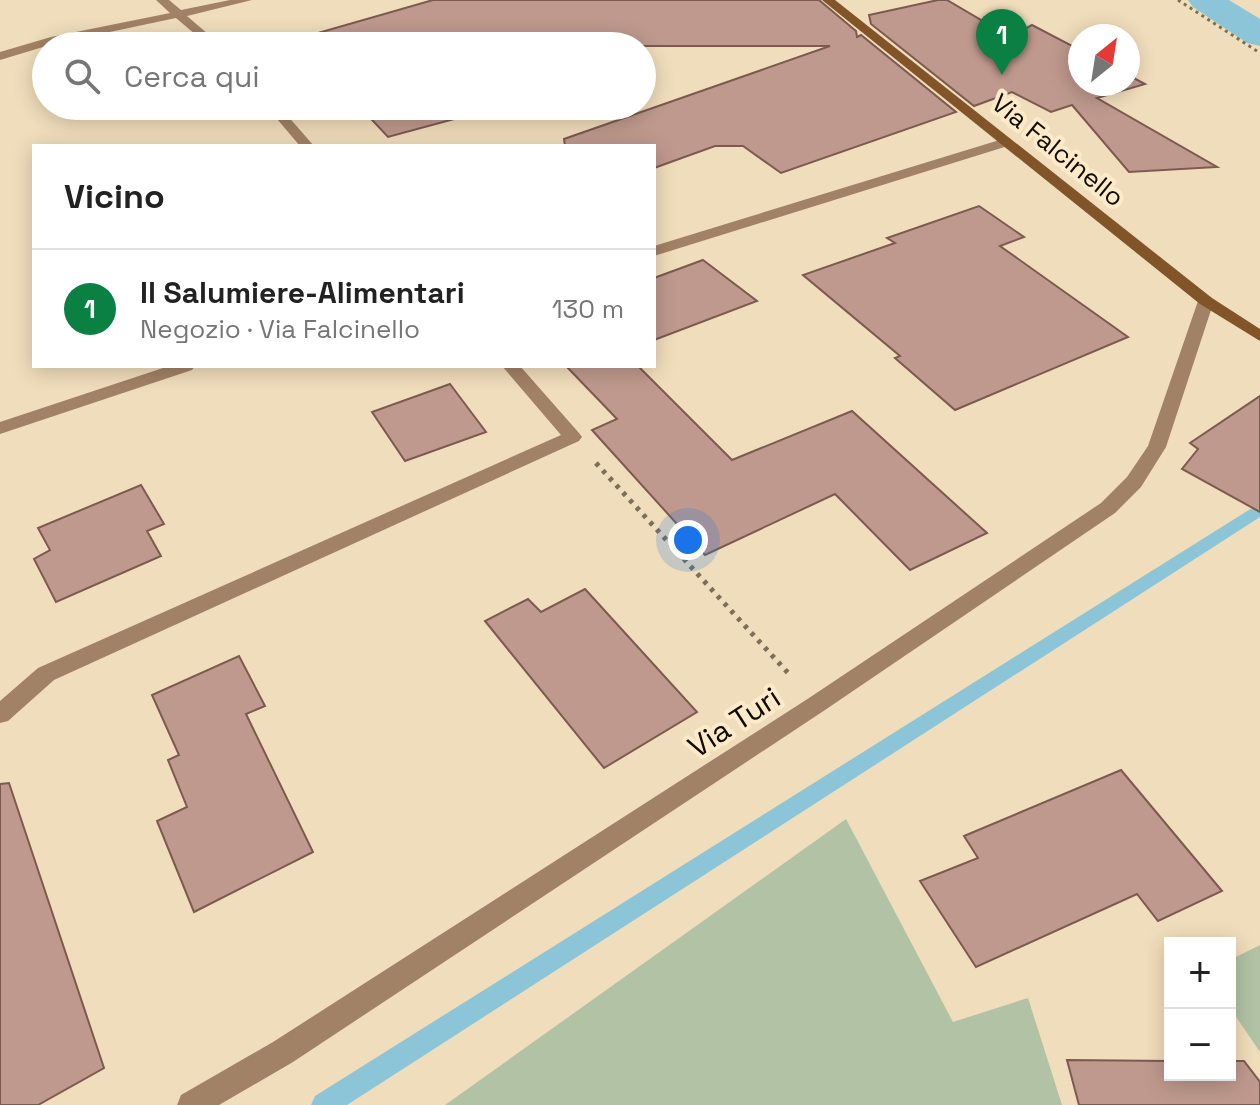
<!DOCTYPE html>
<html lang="it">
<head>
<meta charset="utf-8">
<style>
  :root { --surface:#fff; --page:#f2f2f2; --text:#222; --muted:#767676; --line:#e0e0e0; --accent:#0b8043 }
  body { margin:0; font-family:"Space Grotesk",sans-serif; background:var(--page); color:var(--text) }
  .controls { position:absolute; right:24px; bottom:24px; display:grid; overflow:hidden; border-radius:0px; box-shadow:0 4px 20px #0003 }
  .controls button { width:72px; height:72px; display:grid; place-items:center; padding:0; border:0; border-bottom:2px solid var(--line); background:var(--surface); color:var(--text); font:40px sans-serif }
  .compass { position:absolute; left:1068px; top:24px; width:72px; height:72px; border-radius:50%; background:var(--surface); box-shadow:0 4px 20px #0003; rotate:30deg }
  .you { position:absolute; left:688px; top:540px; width:28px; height:28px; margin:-20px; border:6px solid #fff; border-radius:50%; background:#1a73e8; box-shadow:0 0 0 12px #1a73e833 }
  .badge { display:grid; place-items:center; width:52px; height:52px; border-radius:50%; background:var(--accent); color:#fff; font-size:26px; font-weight:700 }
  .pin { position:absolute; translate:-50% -66px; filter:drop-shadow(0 2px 4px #0008) }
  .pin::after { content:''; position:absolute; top:42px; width:28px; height:24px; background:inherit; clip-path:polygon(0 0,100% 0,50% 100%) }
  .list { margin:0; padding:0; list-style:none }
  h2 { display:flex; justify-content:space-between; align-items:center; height:104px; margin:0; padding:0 32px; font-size:34px }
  h2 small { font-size:26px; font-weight:400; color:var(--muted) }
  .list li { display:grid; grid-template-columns:52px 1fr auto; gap:24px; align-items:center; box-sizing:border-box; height:120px; padding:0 32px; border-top:2px solid var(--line) }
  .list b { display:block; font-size:30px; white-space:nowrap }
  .list p { margin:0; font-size:26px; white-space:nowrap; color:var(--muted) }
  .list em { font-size:26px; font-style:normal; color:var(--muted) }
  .icon { flex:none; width:44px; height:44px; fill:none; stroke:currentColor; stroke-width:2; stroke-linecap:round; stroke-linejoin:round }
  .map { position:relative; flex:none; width:1260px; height:1105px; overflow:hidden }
  .search { position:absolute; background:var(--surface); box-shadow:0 4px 20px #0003; left:32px; top:32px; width:624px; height:88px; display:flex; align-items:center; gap:20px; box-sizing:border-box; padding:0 28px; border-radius:44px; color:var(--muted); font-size:30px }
  .panel { position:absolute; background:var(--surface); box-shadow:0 4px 20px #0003; left:32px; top:144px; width:624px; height:224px; border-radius:0px }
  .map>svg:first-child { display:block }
</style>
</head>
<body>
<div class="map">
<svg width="1260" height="1105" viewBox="0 0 1260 1105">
  <rect width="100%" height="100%" fill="#f0ddbb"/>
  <g fill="#b2c3a5">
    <path d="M 846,819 L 953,1022 L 1028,998 L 1062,1105 L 445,1105 Z"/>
    <path d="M 1260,945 L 1260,1052 L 1230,1008 L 1230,960 Z"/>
  </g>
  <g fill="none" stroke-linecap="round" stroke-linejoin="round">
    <path fill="#8dc5d8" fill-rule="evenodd" d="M 1260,503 L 1260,517 L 347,1105 L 311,1105 L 315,1096 Z"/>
    <path fill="#8dc5d8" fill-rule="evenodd" d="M 1188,0 L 1229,0 L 1260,19 L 1260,46 L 1247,43 L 1193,7 Z"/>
  </g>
  <g fill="#bf998d" stroke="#7d5a50" stroke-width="2">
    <path d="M 433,0 L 819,0 L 856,31 L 857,37 L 861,35 L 956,112 L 781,173 L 743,146 L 715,146 L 654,168 L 654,146 L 565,146 L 564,139 L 830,46 L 303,46 L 297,39 Z"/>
    <path d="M 938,0 L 947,0 L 1010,37 L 1032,25 L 1080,50 L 1080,84 L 1128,84 L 1128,75 L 1145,84 L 1097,98 L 1217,167 L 1129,172 L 1072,105 L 1051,112 L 1012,92 L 974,106 L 871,24 L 869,15 Z"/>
    <path d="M 359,106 L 446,106 L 458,118 L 388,137 Z"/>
    <path d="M 979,206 L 1024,237 L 1000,246 L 1128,337 L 955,410 L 895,358 L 900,356 L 803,275 L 895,243 L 887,238 Z"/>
    <path d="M 703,260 L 757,301 L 654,340 L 654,278 Z"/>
    <path d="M 566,366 L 638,366 L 732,460 L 852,411 L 987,533 L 910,570 L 835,494 L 705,555 L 592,430 L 617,419 Z"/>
    <path d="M 450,384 L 486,432 L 405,461 L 372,412 Z"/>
    <path d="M 1260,396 L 1260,512 L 1182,469 L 1198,449 L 1190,443 Z"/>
    <path d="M 141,485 L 164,524 L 147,531 L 161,556 L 56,602 L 34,559 L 50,550 L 38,528 Z"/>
    <path d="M 585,589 L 697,712 L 604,768 L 485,621 L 528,599 L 541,612 Z"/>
    <path d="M 239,656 L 265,706 L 246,714 L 313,852 L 194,912 L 157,821 L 187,807 L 168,760 L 179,755 L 152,695 Z"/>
    <path d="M 1121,770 L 1222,891 L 1158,921 L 1137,894 L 976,967 L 920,881 L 978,858 L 964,836 Z"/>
    <path d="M 9,783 L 104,1068 L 38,1105 L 0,1105 L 0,784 Z"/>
    <path d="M 1067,1060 L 1170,1061 L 1170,1075 L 1230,1075 L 1230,1061 L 1244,1061 L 1260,1082 L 1260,1105 L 1079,1105 Z"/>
  </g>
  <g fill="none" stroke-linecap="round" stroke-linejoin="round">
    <path stroke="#7b6f5a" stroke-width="3" stroke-dasharray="3 4" stroke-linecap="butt" d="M 1178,0 L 1260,53"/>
    <path stroke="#7b6f5a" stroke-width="5" stroke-dasharray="4 6" stroke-linecap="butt" d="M 596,463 L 789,674"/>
    <g fill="#a28266" fill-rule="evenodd">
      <path d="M 156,0 L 169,0 L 181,10 L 230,0 L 252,0 L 187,16 L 222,46 L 209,46 L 176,18 L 53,44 L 0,60 L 0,52 L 51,37 L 170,13 Z"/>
      <path d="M 266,106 L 279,106 L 314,146 L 300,146 Z"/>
      <path d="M 1006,138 L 1011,139 L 1011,145 L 654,256 L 654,246 Z"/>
      <path d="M 1206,296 L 1214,301 L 1166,447 L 1141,487 L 1115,513 L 825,710 L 293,1062 L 219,1105 L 177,1105 L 181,1095 L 273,1042 L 809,698 L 1101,503 L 1127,477 L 1148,446 L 1198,301 Z"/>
      <path d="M 169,366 L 195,366 L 192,370 L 0,434 L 0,422 Z"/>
      <path d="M 502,366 L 520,366 L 579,433 L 582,437 L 579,441 L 54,680 L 8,721 L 0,723 L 0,701 L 38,668 L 561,435 Z"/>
    </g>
    <path fill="#825529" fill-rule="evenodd" d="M 822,0 L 835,0 L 1212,298 L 1260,329 L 1260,341 L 1200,304 Z"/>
  </g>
  <g text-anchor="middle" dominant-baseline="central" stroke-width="8" stroke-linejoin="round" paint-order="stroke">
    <g font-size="26" fill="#110b02" stroke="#fdeac8">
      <text transform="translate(1058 150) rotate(39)">Via Falcinello</text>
    </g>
    <g font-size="30" fill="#110b02" stroke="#fdeac8">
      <text transform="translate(734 722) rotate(-33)">Via Turi</text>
    </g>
  </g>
</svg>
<div class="controls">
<button>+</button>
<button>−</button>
</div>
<svg class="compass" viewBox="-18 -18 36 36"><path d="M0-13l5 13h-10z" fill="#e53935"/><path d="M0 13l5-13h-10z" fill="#767676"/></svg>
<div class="you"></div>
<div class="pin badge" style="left:1002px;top:75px">1</div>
<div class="search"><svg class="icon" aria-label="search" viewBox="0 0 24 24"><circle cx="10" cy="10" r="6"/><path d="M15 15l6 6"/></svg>Cerca qui</div>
<section class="panel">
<h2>Vicino<small></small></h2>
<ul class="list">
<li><span class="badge">1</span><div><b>Il Salumiere-Alimentari</b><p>Negozio · Via Falcinello</p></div><em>130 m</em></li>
</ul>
</section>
</div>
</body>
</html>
